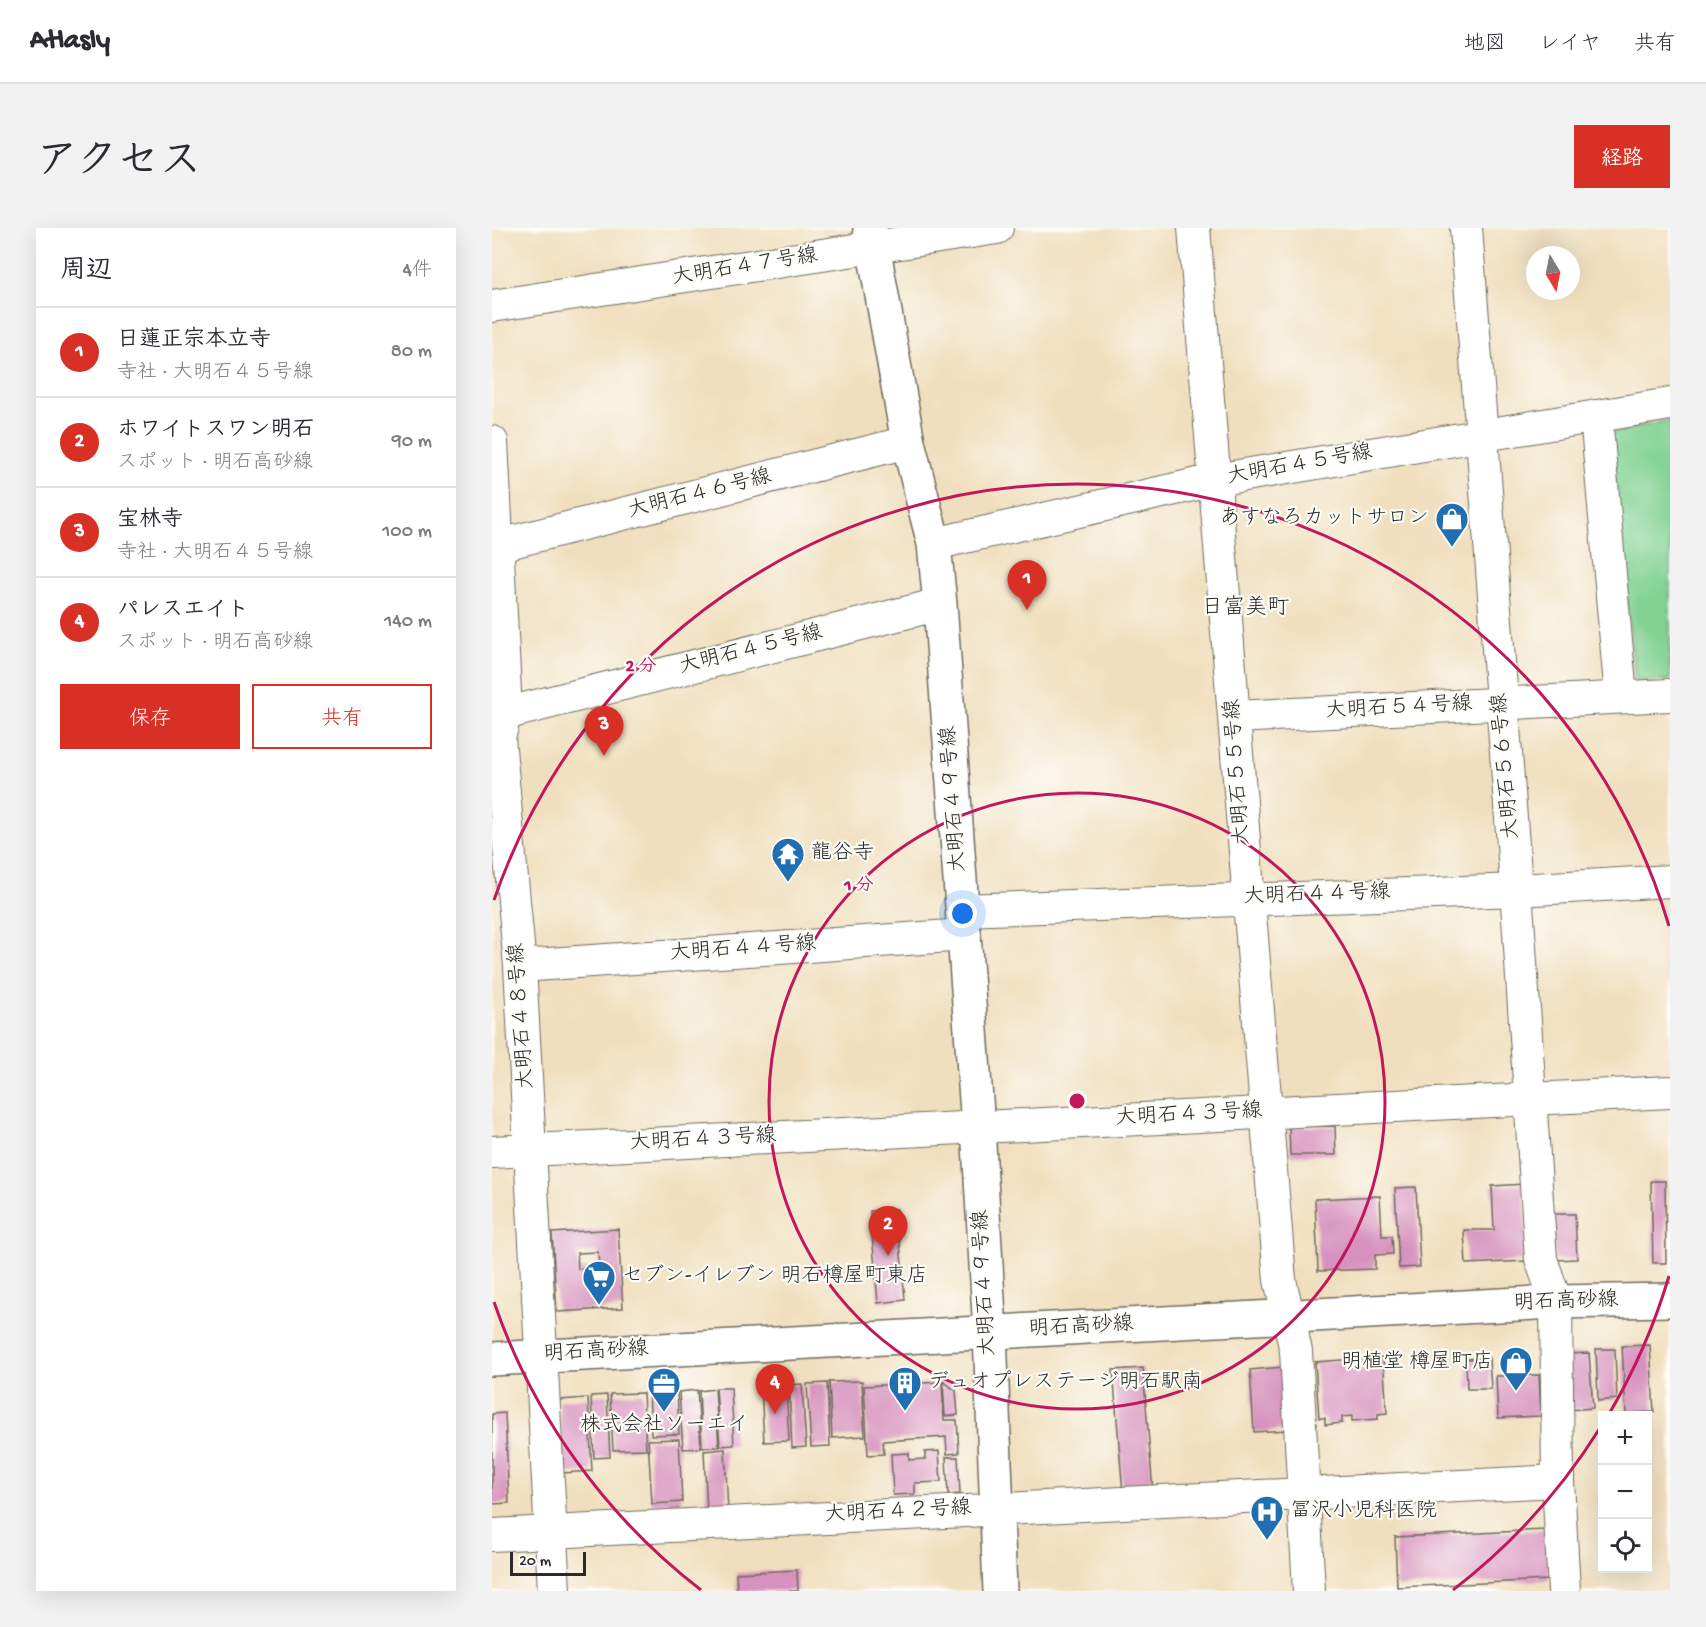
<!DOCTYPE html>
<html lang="ja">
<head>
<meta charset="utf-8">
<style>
  :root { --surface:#fff; --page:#f2f2f3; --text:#2b2b33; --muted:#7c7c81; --line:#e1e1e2; --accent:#d93025 }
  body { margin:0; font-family:"Gochi Hand","Klee One",sans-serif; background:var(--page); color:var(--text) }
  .controls { position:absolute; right:18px; bottom:18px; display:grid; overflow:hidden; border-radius:0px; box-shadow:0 6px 24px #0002 }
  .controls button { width:54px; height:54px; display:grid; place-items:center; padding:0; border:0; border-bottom:2px solid var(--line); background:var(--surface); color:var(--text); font:30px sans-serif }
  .compass { position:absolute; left:1034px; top:18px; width:54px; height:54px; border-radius:50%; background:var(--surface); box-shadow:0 6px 24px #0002; rotate:170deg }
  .scale { position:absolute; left:18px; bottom:15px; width:76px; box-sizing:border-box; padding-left:6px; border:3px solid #2b2b2b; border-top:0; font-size:16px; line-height:21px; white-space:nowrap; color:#2b2b2b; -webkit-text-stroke:4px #fdfcf7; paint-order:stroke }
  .you { position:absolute; left:471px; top:686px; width:21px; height:21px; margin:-15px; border:4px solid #fff; border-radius:50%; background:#1a73e8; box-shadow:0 0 0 9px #1a73e833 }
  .badge { display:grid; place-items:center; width:39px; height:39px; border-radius:50%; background:var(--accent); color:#fff; font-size:20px; font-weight:700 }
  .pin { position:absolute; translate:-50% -50px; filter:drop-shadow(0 2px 3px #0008) }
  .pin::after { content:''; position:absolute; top:32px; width:21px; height:18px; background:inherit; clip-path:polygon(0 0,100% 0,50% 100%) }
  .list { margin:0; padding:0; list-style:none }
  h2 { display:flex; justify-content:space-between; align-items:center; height:78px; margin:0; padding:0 24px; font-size:26px }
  h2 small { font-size:20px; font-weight:400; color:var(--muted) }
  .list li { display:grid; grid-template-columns:39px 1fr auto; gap:18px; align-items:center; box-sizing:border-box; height:90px; padding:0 24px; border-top:2px solid var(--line) }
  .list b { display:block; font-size:22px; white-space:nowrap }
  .list p { margin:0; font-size:20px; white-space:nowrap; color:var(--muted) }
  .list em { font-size:20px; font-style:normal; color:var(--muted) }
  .actions { display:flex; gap:12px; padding:18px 24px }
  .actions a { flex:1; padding:14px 0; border:2px solid var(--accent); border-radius:0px; text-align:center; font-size:21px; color:var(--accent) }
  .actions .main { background:var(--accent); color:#fff }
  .icon { flex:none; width:33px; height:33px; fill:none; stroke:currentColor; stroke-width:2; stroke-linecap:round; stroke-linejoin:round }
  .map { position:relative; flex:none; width:1178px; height:1363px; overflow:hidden; border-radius:0px }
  header { display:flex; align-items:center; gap:36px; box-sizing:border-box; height:84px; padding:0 30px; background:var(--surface); border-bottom:2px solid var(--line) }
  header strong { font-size:28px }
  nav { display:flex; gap:33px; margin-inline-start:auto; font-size:21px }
  .intro { display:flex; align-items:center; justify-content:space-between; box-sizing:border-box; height:144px; padding:0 36px }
  h1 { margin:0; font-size:42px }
  .button { padding:15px 27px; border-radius:0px; background:var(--accent); color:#fff; font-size:21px; font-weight:700 }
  main { display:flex; gap:36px; padding:0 36px }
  aside { flex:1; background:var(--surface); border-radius:0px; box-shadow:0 6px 24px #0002 }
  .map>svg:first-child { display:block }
</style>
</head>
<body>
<header>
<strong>Atlasly</strong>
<nav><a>地図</a><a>レイヤ</a><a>共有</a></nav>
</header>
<div class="intro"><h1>アクセス</h1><a class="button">経路</a></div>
<main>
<aside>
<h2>周辺<small>4件</small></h2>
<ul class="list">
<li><span class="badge">1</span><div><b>日蓮正宗本立寺</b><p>寺社 · 大明石４５号線</p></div><em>80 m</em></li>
<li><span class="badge">2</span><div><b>ホワイトスワン明石</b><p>スポット · 明石高砂線</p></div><em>90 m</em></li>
<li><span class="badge">3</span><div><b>宝林寺</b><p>寺社 · 大明石４５号線</p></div><em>100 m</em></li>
<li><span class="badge">4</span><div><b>パレスエイト</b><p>スポット · 明石高砂線</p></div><em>140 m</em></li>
</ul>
<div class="actions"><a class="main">保存</a><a>共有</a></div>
</aside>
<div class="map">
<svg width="1178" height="1363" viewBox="0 0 1178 1363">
  <rect width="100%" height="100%" fill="#fdfcf7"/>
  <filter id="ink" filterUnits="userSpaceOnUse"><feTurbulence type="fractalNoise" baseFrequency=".0167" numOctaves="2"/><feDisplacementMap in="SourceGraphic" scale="12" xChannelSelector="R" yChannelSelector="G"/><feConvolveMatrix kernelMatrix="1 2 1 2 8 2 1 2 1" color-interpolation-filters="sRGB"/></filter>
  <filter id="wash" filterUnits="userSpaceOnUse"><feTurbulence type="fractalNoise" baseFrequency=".008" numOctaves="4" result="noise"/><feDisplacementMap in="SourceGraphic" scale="24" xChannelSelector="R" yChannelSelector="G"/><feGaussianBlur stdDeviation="1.35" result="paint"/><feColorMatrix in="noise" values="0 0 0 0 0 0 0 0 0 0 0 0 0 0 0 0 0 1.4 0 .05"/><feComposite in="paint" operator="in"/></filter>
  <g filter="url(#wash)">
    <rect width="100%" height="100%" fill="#f0dfbe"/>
    <path fill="#81d293" stroke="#567e5f" stroke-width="1.5" d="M 1178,192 L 1178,452 L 1143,454 L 1118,205 Z"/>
    <g id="blocks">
      <g fill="#d791be" fill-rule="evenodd">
        <path d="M 843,898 L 844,927 L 798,927 L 797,899 Z"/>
        <path d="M 1159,953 L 1173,953 L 1174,1035 L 1161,1035 Z"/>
        <path d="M 1032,956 L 1035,1033 L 974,1036 L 972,1002 L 1002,1002 L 1000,958 Z"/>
        <path d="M 924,959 L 928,1039 L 907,1040 L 903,960 Z"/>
        <path d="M 888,968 L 890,1008 L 900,1008 L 901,1026 L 883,1027 L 883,1041 L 826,1043 L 823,971 Z"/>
        <path d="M 405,981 L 413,1072 L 386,1075 L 378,983 Z"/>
        <path d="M 1061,986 L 1083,986 L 1085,1031 L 1063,1032 Z"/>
        <path d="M 126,1001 L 131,1080 L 65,1084 L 60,1005 ZM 106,1024 L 107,1040 L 86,1041 L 85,1025 Z"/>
        <path d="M 1158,1117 L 1162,1184 L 1134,1185 L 1130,1118 Z"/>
        <path d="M 1104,1121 L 1123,1121 L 1125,1171 L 1106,1173 Z"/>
        <path d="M 1097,1125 L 1101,1180 L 1077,1182 L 1073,1126 Z"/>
        <path d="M 891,1129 L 895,1185 L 886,1186 L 886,1191 L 860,1193 L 860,1188 L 850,1189 L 850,1195 L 833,1197 L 833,1190 L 827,1190 L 823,1134 Z"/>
        <path d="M 997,1130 L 999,1161 L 975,1161 L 974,1131 Z"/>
        <path d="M 791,1139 L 795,1202 L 762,1204 L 758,1142 Z"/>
        <path d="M 651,1140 L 661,1264 L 631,1266 L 621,1142 Z"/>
        <path d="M 1047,1147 L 1049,1188 L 1006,1190 L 1004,1148 Z"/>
        <path d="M 370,1153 L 373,1208 L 340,1210 L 337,1154 Z"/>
        <path d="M 451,1153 L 464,1163 L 466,1187 L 453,1188 Z"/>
        <path d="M 450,1154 L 452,1192 L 465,1192 L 467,1225 L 455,1226 L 454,1209 L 391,1213 L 392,1226 L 376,1227 L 372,1158 Z"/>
        <path d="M 335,1155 L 338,1218 L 319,1219 L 315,1156 Z"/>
        <path d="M 310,1156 L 314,1219 L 300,1220 L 297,1157 Z"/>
        <path d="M 294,1158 L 297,1213 L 272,1214 L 269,1159 Z"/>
        <path d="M 224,1160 L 239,1160 L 242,1217 L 228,1218 Z"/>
        <path d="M 223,1161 L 227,1219 L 210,1219 L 207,1163 Z"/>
        <path d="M 205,1162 L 209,1220 L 191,1221 L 187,1164 Z"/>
        <path d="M 185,1163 L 187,1206 L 159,1207 L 157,1164 Z"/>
        <path d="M 151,1165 L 154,1221 L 121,1222 L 118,1166 Z"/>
        <path d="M 115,1167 L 118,1229 L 102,1230 L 99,1168 Z"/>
        <path d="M 96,1170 L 100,1243 L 71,1245 L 67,1172 Z"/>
        <path d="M 13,1185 L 17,1275 L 0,1276 L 0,1186 Z"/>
        <path d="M 187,1211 L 190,1274 L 160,1276 L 156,1212 Z"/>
        <path d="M 233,1221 L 236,1285 L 215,1286 L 212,1223 Z"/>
        <path d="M 447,1223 L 449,1254 L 423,1255 L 423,1266 L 401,1267 L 399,1226 L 417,1225 L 417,1232 L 433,1231 L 433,1224 Z"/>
        <path d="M 454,1229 L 466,1229 L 468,1266 L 456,1267 Z"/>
        <path d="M 1054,1302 L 1057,1352 L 905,1359 L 903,1309 Z"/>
        <path d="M 305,1342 L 306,1363 L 245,1363 L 244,1345 Z"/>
      </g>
    </g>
  </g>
  <g filter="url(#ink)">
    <use href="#blocks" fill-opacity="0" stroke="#706a5e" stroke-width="1.5"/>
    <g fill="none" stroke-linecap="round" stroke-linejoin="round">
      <g stroke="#706a5e" stroke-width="34">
        <g id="minor">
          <path d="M 702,0 L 788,1052 L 804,1123 L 817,1363"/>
          <path d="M 974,0 C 1002,344 1027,687 1049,1031 L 1064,1074 L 1066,1253 L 1072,1363"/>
          <path d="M 0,78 L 505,0"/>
          <path d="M 1104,188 L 1129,469"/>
          <path d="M 0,214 L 14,484 L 7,510 L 28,738 L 62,1363"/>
          <path d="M 442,316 L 723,252 L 1178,176"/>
          <path d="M 0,319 L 416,214"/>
          <path d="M 0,489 L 448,376"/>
          <path d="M 743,489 L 1178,467"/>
          <path d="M 471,682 L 1026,662 L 1178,653"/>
          <path d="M 28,738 L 473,707"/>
          <path d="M 0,924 L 1178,864"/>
          <path d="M 0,1307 L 1066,1253"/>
        </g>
      </g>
      <g stroke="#706a5e" stroke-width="36">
        <path id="tertiary" d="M 378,0 L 416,214 L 442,316 L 448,376 L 486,899 L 498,1105 L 508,1363"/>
      </g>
      <g stroke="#706a5e" stroke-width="36">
        <path id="secondary" d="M 0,1131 L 1064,1074 L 1178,1072"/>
      </g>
      <use href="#minor" stroke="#fff" stroke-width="32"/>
      <use href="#tertiary" stroke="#fff" stroke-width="33"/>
      <use href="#secondary" stroke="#fff" stroke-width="33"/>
    </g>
  </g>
  <g fill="none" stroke="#c2185b" stroke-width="3">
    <circle cx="585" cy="873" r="308"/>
    <path d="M1177 1048A617 617 0 0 1 1117 1186M1108 1200A617 617 0 0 1 961 1362M209 1362A617 617 0 0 1 2 1074M2 672A617 617 0 0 1 1177 698"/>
  </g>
  <defs>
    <g id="shop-pin" transform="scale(1.725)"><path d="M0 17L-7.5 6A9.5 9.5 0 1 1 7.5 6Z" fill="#1f6fb2" stroke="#fdfcf7"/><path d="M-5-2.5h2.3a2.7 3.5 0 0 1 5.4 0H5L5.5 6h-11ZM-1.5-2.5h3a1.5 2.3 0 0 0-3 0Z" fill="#fff"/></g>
    <g id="temple-pin" transform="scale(1.725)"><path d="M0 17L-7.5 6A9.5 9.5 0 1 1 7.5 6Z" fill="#1f6fb2" stroke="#fdfcf7"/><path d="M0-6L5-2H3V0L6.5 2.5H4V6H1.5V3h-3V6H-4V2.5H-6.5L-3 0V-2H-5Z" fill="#fff"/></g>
    <g id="supermarket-pin" transform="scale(1.725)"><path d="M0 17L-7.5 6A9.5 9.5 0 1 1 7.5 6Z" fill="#1f6fb2" stroke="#fdfcf7"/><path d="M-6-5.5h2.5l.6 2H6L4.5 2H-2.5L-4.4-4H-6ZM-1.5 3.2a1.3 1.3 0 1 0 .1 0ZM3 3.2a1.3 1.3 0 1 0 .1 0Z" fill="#fff"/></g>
    <g id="building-pin" transform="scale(1.725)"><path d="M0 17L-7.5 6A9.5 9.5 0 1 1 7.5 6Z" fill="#1f6fb2" stroke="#fdfcf7"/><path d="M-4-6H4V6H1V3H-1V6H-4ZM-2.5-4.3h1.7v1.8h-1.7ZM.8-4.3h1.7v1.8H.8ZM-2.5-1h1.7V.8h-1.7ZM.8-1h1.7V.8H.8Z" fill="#fff"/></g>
    <g id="office-pin" transform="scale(1.725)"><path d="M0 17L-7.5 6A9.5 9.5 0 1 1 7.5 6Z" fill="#1f6fb2" stroke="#fdfcf7"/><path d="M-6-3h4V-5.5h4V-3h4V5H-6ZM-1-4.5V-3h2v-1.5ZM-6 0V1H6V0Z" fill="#fff"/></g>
    <g id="hospital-pin" transform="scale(1.725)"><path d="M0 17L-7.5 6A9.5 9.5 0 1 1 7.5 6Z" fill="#1f6fb2" stroke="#fdfcf7"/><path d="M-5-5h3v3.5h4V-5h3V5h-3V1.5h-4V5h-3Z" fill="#fff"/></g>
  </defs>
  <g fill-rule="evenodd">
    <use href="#shop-pin" x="960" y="291"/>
    <use href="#temple-pin" x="296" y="626"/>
    <use href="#supermarket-pin" x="107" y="1049"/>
    <use href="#shop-pin" x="1024" y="1135"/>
    <use href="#building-pin" x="413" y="1155"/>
    <use href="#office-pin" x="172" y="1156"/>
    <use href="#hospital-pin" x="775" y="1284"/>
  </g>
  <g text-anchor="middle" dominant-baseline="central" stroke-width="4.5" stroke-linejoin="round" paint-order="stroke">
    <g font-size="21" fill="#2b2b2b" stroke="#fdfcf7">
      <text transform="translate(253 40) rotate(-9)">大明石４７号線</text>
      <text transform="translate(808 238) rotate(-10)">大明石４５号線</text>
      <text transform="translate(208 267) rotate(-14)">大明石４６号線</text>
      <text transform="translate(259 423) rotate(-14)">大明石４５号線</text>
      <text transform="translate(907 481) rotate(-3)">大明石５４号線</text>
      <text transform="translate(1015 538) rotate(-95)">大明石５６号線</text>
      <text transform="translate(747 544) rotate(-94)">大明石５５号線</text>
      <text transform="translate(463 571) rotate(-94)">大明石４９号線</text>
      <text transform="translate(825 668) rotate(-2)">大明石４４号線</text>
      <text transform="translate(251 722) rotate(-4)">大明石４４号線</text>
      <text transform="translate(31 788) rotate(-94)">大明石４８号線</text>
      <text transform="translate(697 888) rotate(-3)">大明石４３号線</text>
      <text transform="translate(211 913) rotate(-3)">大明石４３号線</text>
      <text transform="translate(494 1055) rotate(-93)">大明石４９号線</text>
      <text transform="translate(1074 1075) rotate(-2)">明石高砂線</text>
      <text transform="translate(589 1100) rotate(-3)">明石高砂線</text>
      <text transform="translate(104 1125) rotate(-3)">明石高砂線</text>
      <text transform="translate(406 1285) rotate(-3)">大明石４２号線</text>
    </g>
    <g font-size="21" fill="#2b2b2b" stroke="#fdfcf7" text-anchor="start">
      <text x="937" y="291" text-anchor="end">あすなろカットサロン</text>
      <text x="319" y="626">龍谷寺</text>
      <text x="130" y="1049">セブン-イレブン 明石樽屋町東店</text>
      <text x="1001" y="1135" text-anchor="end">明植堂 樽屋町店</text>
      <text x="436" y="1155">デュオプレステージ明石駅南</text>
      <text x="172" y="1198" text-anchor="middle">株式会社ソーエイ</text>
      <text x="798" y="1284">冨沢小児科医院</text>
    </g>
    <g font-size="22" fill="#2b2b2b" stroke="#fdfcf7">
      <text x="753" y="381">日富美町</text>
    </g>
  </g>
  <circle cx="585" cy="873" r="9" fill="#c2185b" stroke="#fdfcf7" stroke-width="3"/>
  <g font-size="18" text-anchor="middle" font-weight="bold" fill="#c2185b" stroke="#fdfcf7" stroke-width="4.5" stroke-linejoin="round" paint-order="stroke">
    <text x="149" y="443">2 分</text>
    <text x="367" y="662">1 分</text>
  </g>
</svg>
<div class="controls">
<button>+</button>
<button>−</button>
<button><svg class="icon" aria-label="locate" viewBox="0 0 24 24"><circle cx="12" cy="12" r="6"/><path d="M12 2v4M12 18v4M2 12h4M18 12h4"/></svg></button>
</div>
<svg class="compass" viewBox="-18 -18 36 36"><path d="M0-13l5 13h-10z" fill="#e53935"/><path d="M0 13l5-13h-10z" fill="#7c7c81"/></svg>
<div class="scale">20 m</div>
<div class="you"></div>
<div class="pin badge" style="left:535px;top:382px">1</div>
<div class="pin badge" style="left:396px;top:1028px">2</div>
<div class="pin badge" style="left:112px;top:528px">3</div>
<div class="pin badge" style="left:283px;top:1186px">4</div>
</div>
</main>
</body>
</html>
